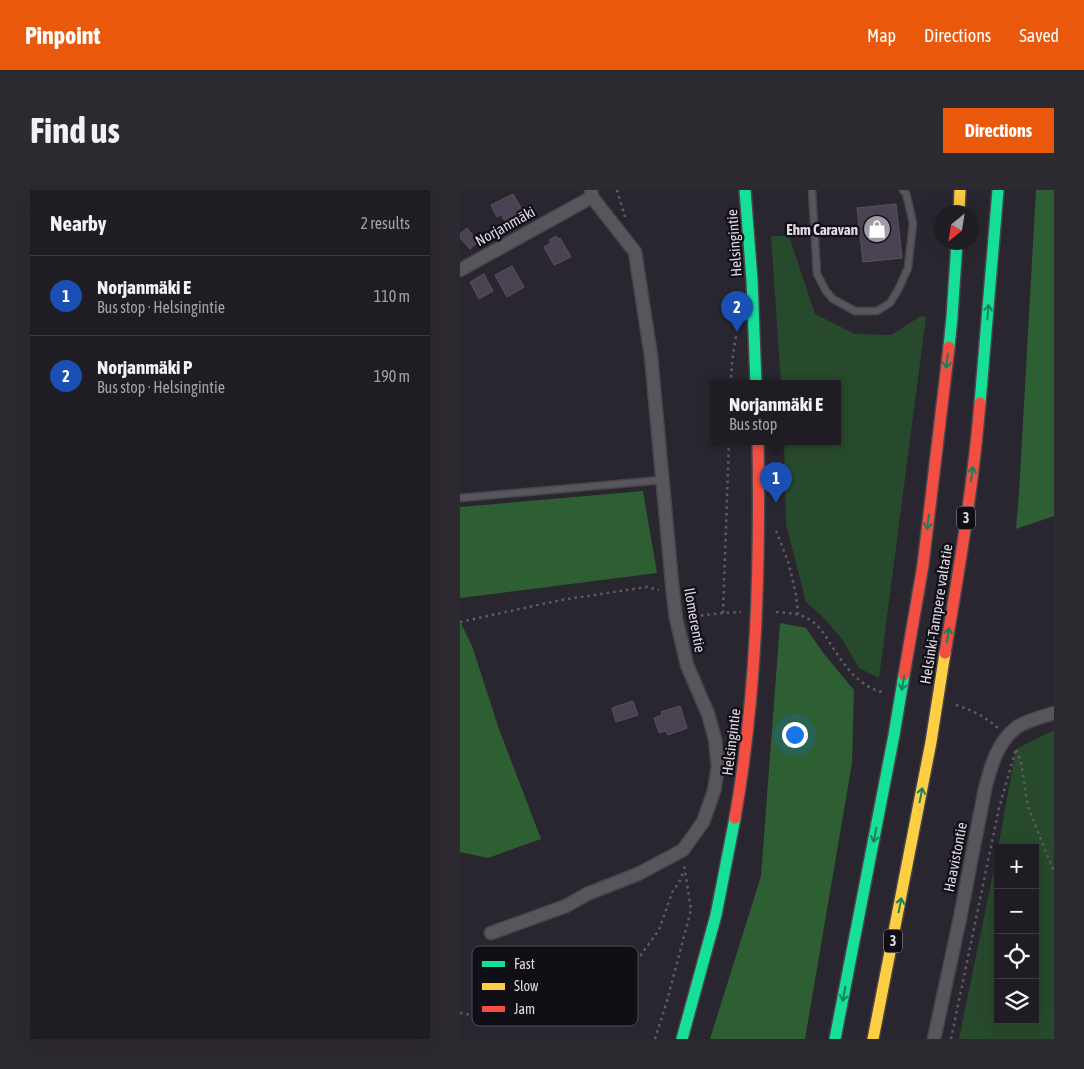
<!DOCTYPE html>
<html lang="en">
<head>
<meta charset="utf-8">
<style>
  :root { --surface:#201c23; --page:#2d2930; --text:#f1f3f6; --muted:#a2a1a6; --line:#3d3a41; --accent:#ea580c }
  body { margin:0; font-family:"Asap Condensed",sans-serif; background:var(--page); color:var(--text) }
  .controls { position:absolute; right:15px; bottom:15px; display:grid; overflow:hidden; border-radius:0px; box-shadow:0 5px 20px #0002 }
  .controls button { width:45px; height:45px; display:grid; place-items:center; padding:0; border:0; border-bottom:1px solid var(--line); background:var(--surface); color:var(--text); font:25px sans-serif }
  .compass { position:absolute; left:474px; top:15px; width:45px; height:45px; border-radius:50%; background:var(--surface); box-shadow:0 5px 20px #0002; rotate:210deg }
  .you { position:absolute; left:334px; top:544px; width:18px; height:18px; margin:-12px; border:4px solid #fff; border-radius:50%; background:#1a73e8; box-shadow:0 0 0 8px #1a73e833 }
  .badge { display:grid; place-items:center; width:32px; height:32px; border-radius:50%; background:var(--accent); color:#fff; font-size:16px; font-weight:700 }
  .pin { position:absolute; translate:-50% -41px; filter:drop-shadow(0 1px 2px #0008) }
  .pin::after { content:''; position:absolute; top:26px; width:18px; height:15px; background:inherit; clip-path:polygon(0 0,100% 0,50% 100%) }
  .popup { position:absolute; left:251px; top:190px; width:130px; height:65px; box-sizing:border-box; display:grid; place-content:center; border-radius:0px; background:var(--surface); filter:drop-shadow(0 1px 4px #0005); font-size:16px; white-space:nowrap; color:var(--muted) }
  .popup b { font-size:19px; color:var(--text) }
  .popup::after { content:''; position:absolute; left:50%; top:100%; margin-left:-10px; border:10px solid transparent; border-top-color:var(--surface) }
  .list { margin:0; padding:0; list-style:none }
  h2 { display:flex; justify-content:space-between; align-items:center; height:65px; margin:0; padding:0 20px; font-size:21px }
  h2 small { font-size:16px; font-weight:400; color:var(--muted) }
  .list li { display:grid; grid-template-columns:32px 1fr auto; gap:15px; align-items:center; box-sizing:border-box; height:80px; padding:0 20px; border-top:1px solid var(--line) }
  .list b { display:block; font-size:19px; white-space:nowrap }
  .list p { margin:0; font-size:16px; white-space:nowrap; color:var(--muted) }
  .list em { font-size:16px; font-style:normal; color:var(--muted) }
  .icon { flex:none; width:28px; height:28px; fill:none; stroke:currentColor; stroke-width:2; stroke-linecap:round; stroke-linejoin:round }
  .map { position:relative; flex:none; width:594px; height:849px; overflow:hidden; border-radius:0px }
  header { display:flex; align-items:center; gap:30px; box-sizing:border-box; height:70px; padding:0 25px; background:var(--accent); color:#fff }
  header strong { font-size:24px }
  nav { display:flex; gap:28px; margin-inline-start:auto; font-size:18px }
  .intro { display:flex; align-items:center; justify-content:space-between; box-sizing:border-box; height:120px; padding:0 30px }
  h1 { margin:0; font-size:35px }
  .button { padding:12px 22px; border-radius:0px; background:var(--accent); color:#fff; font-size:18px; font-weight:700 }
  main { display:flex; gap:30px; padding:0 30px }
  aside { flex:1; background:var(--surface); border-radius:0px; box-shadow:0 5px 20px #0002 }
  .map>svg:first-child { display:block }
</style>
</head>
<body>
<header>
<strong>Pinpoint</strong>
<nav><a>Map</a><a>Directions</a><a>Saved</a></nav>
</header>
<div class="intro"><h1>Find us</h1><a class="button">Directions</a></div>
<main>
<aside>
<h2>Nearby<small>2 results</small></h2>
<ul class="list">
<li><span class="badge" style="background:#1a4fb4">1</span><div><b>Norjanmäki E</b><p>Bus stop · Helsingintie</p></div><em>110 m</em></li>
<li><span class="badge" style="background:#1a4fb4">2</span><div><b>Norjanmäki P</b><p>Bus stop · Helsingintie</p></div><em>190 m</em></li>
</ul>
</aside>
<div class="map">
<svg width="594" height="849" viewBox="0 0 594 849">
  <rect width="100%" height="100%" fill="#2a262f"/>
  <g fill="#27492c">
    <path d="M 311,46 L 329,46 L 355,124 L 395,144 L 431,145 L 461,126 L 466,127 L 419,488 L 399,478 L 382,449 L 362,426 L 346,412 L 326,334 L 324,252 L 377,252 L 377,194 L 321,194 Z"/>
    <path d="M 594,540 L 594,849 L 499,849 L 538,659 L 538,830 L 575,830 L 575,658 L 538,658 L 556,559 Z"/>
  </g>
  <g fill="#2d5f33">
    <path d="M 576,0 L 594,0 L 594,326 L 556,339 L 559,303 Z"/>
    <path d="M 183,301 L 197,383 L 0,408 L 0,317 Z"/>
    <path d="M 0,431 L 12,456 L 39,539 L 81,649 L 28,668 L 0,662 Z"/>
    <path d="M 320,433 L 346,438 L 364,464 L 394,500 L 392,573 L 345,849 L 250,849 L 301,686 Z"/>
  </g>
  <g fill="#494252" stroke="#57545c">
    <path d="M 53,4 L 64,23 L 46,33 L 41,24 L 37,27 L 31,15 Z"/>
    <path d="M 436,14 L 442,68 L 403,72 L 397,18 Z"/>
    <path d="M 7,38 L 18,52 L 10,59 L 0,48 L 0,44 Z"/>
    <path d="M 96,46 L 98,49 L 100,48 L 111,67 L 94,75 L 84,57 L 91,53 L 89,50 Z"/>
    <path d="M 52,76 L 64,97 L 47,107 L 35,85 Z"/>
    <path d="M 24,84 L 33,101 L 19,109 L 10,92 Z"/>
    <path d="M 173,511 L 178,525 L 156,532 L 152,518 Z"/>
    <path d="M 220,516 L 227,538 L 208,545 L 206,541 L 199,543 L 194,528 L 202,525 L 201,522 Z"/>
  </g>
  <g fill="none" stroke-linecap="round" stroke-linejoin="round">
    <g stroke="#48444c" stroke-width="9">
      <g id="lane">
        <path d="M 352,0 L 357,84 L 366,101 L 373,109 L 395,121 L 417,121 L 430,113 L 438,100 L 448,78 L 453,33 L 446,3 L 443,0"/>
        <path d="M 0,308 L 202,290"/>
      </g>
    </g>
    <g stroke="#48444c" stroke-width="15">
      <g id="street">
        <path d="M 0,80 L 132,7"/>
        <path d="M 31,743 L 106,716 L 127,704 L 178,684 L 223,660 L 243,632 L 254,601 L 258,577 L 255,549 L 248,524 L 227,475 L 216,428 L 213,404 L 191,166 L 175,62 L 132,7 L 131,0"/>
        <path d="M 474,849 L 500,728 L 525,599 C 531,576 537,552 557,537 C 568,530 582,527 594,523"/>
      </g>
    </g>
    <g stroke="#48444c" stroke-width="14">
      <g id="fast">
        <path d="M 285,0 L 292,90 L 296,194"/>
        <path d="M 489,157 L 492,127 L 497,52"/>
        <path d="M 520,213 L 538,0"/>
        <path d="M 222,849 L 256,725 L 275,628"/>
        <path d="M 375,849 L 434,545 L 444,485"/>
      </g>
    </g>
    <g stroke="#48444c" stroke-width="14">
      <g id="slow">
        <path d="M 499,22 L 500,0"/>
        <path d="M 413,849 L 471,552 L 485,463"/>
      </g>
    </g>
    <g stroke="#48444c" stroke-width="14">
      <g id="jam">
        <path d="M 485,463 C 499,380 513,297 520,213"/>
        <path d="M 444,485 L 463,375 L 489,157"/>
        <path d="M 275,628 C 297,503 300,378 298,252"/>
      </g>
    </g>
    <g stroke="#5f5c62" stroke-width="2.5" stroke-dasharray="2.5 4" stroke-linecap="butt">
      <path d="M 157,0 L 165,27"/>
      <path d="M 271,194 L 272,171 L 276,146"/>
      <path d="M 316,341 L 328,371 L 336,404 L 338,424"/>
      <path d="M 316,422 C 328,423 340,423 350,430 C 358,435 363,442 368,450 C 382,472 396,495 422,502"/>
      <path d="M 263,423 L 269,252"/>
      <path d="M 228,427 L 263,423 L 281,422"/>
      <path d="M 0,432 L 101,410 L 187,397 L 199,400"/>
      <path d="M 496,515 C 512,520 526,527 539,539"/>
      <path d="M 556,560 L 561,572 L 568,617 L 594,682"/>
      <path d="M 0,823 L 25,827 L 30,826 L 39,820 L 84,779 L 101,774 L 123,771 L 129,771 L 135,773 L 144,774 L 153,772 L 162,767 L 169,766 L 177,767 L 180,766 L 199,740 L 213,700 L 219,693 L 224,680"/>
      <path d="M 195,849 L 207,811 L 231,720 L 224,674"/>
      <path d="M 491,849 L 539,618 L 556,559 L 555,558"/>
    </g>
    <use href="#lane" stroke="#58555b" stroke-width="6"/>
    <use href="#street" stroke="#58555b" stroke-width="12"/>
    <use href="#fast" stroke="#16e098" stroke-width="11"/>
    <use href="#slow" stroke="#ffcf43" stroke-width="11"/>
    <use href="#jam" stroke="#f24e42" stroke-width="11"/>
  </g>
  <defs><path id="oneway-shaft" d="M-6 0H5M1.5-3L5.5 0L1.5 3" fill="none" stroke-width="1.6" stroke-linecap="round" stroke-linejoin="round" transform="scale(1.25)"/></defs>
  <g stroke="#14825d">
    <use href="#oneway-shaft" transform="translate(528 122) rotate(-85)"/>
    <use href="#oneway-shaft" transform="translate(487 171) rotate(97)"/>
    <use href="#oneway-shaft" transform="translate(512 284) rotate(-82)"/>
    <use href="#oneway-shaft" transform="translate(468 332) rotate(97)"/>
    <use href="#oneway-shaft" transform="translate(488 445) rotate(-81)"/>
    <use href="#oneway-shaft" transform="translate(443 493) rotate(100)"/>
    <use href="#oneway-shaft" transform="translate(461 605) rotate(-79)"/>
    <use href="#oneway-shaft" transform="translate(415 645) rotate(101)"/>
    <use href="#oneway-shaft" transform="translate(440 715) rotate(-79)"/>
    <use href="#oneway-shaft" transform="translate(384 804) rotate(101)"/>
  </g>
  <defs>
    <g id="shop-disc" transform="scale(1.4375)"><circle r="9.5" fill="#a09ba5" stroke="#110e15"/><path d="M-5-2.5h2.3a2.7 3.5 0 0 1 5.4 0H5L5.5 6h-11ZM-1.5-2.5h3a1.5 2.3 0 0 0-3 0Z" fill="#fff"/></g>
  </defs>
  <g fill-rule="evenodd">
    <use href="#shop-disc" x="417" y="39"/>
  </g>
  <g text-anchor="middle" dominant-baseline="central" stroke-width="4.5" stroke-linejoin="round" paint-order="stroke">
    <g fill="#110e15" stroke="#a19da7" stroke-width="1">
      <rect x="497" y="316.5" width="18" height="23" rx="4"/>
      <rect x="424" y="739.5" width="18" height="23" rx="4"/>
    </g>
    <g font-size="14" font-weight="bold" fill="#dfdae5">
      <text x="506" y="328">3</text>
      <text x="433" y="751">3</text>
    </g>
    <g font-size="15" fill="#dfdae5" stroke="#110e15">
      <text transform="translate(45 36) rotate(-29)">Norjanmäki</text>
      <text transform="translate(274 53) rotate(-94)">Helsingintie</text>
      <text transform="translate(476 424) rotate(-81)">Helsinki-Tampere valtatie</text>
      <text transform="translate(235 430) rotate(80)">Ilomerentie</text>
      <text transform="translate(271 552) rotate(-83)">Helsingintie</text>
      <text transform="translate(495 667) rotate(-79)">Haavistontie</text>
    </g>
    <g font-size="15" font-weight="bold" fill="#dfdae5" stroke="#110e15" text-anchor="end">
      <text x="398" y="39">Ehm Caravan</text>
    </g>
  </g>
  <rect x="12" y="756" width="166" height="80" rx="8" fill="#110e15" stroke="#4f4b53" stroke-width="1"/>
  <rect x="22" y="771" width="23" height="6" fill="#16e098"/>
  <rect x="22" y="793" width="23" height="7" fill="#ffcf43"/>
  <rect x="22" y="816" width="23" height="6" fill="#f24e42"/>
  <g font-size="14" fill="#dfdae5">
    <text x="54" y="779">Fast</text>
    <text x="54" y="801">Slow</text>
    <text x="54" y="824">Jam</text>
  </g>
</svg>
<div class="controls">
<button>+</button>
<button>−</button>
<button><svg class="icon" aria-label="locate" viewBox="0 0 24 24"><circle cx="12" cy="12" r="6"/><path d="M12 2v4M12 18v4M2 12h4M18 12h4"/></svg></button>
<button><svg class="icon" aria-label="layers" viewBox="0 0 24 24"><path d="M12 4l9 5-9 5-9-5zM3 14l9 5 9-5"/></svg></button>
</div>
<svg class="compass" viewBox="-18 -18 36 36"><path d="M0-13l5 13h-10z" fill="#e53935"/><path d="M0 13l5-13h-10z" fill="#a2a1a6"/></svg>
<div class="you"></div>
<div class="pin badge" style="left:316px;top:313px;background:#1a4fb4">1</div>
<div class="popup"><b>Norjanmäki E</b>Bus stop</div>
<div class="pin badge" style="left:277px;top:142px;background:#1a4fb4">2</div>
</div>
</main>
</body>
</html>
